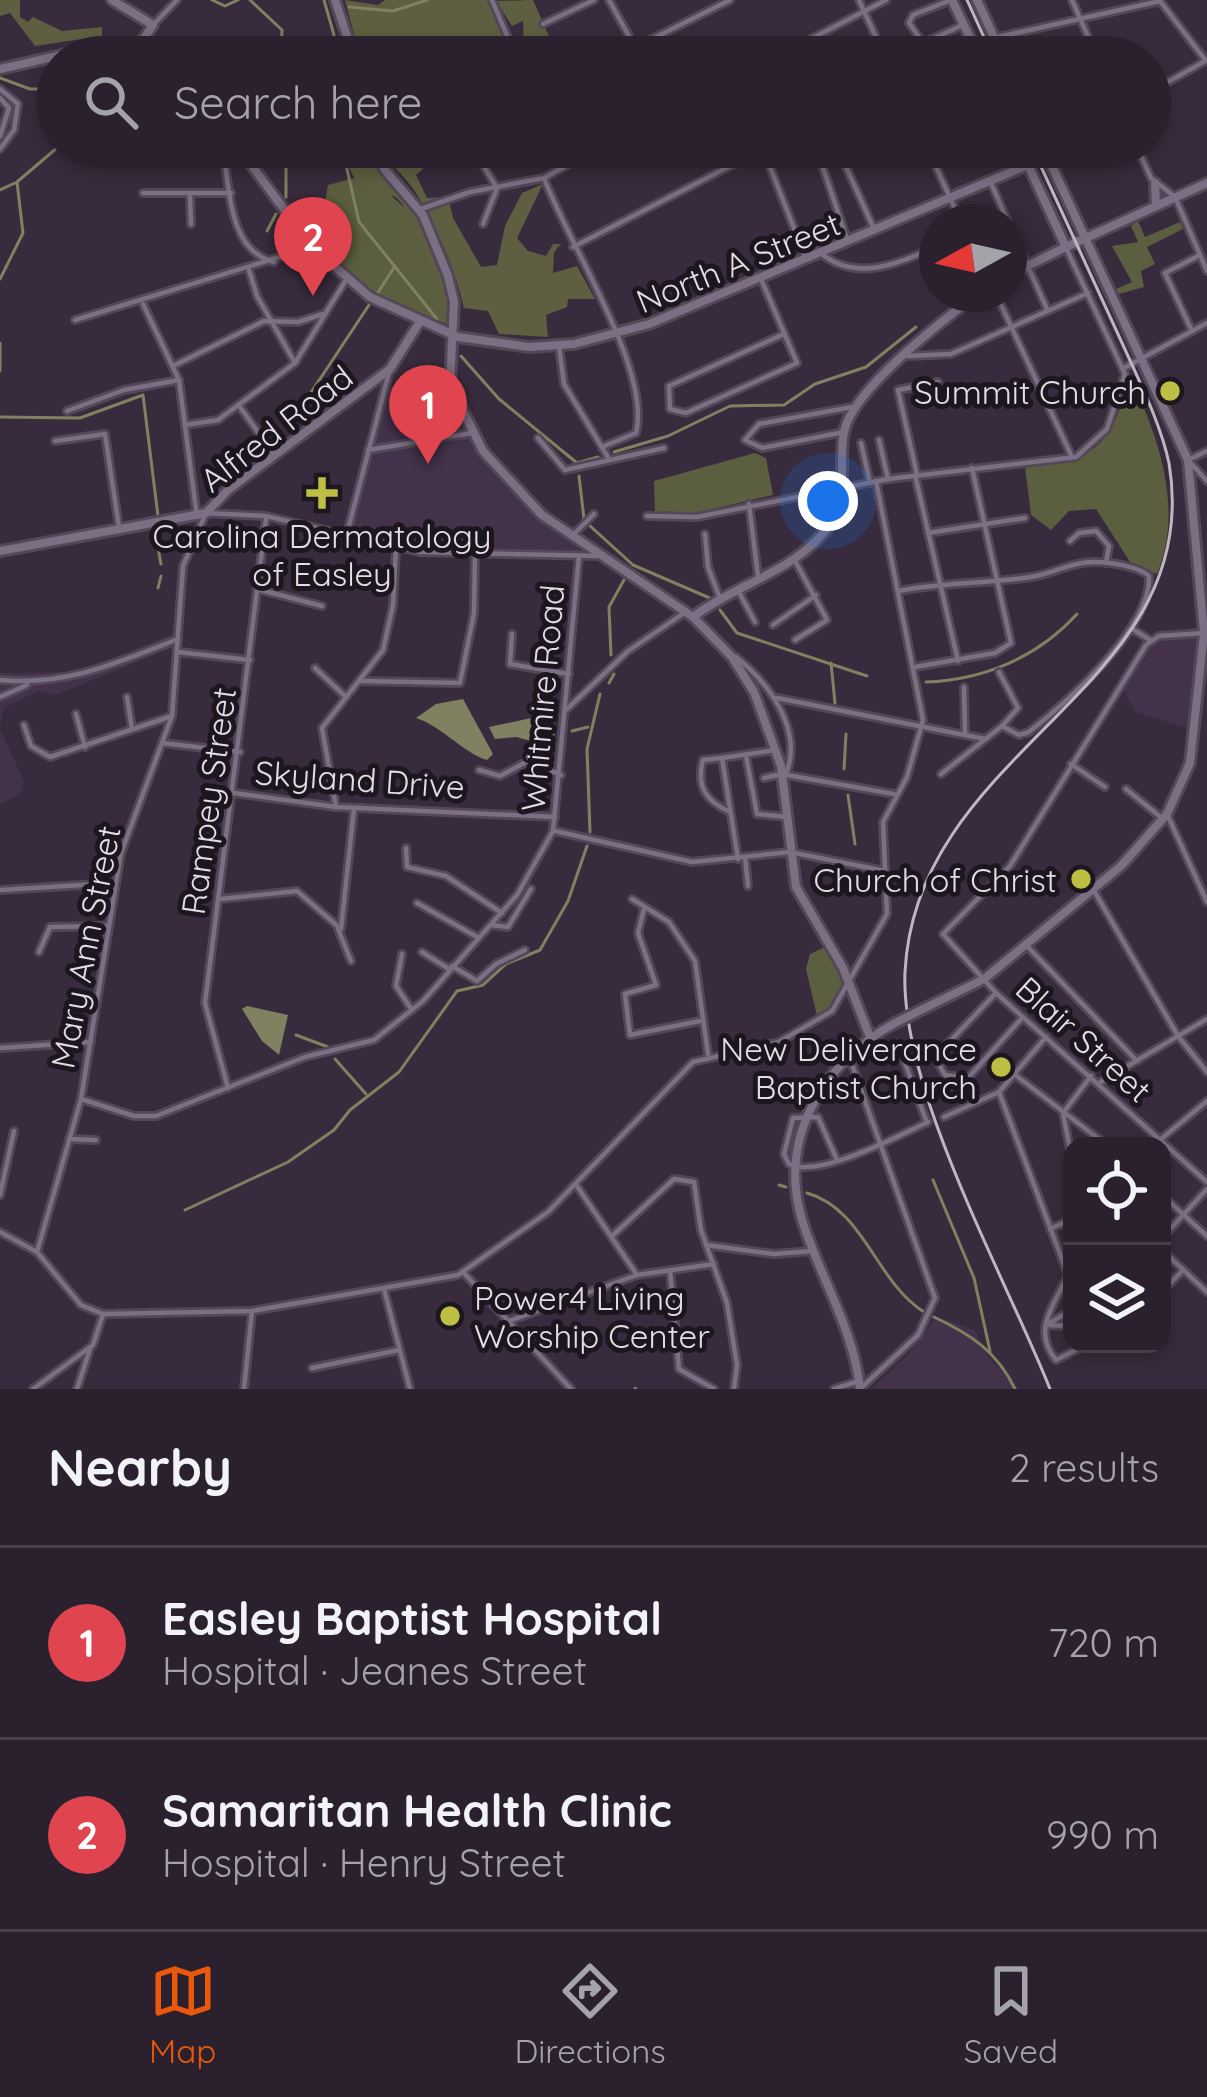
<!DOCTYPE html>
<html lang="en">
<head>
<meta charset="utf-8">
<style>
  :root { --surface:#2a202e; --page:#322836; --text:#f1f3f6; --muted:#a5a3aa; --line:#463e4a; --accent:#ea580c }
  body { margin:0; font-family:Quicksand,sans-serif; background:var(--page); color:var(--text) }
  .controls { position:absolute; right:36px; bottom:36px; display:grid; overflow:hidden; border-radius:24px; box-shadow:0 6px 18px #0003 }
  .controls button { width:108px; height:108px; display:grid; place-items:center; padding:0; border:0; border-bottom:3px solid var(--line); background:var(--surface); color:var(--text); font:60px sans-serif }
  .compass { position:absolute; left:919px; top:204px; width:108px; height:108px; border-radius:50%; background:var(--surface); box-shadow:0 6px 18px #0003; rotate:262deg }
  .you { position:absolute; left:828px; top:501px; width:42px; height:42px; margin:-30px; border:9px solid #fff; border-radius:50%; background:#1a73e8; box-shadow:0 0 0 18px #1a73e833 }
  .badge { display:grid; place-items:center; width:78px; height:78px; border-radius:50%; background:var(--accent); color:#fff; font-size:39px; font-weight:700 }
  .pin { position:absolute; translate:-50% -99px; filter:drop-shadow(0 3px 6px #0008) }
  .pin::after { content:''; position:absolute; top:63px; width:42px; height:36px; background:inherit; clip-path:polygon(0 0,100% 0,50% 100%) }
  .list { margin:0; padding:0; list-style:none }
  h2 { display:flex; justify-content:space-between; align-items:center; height:156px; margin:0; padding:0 48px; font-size:51px }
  h2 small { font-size:39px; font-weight:400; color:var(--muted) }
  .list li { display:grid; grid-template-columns:78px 1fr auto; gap:36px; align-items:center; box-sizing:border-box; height:192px; padding:0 48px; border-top:3px solid var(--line) }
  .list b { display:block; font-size:45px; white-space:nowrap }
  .list p { margin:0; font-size:39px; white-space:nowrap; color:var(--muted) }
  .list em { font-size:39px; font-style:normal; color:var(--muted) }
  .icon { flex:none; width:66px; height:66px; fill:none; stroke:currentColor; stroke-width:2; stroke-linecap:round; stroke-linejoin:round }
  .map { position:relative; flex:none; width:1207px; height:1389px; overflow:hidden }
  .search { position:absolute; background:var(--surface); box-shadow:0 6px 18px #0003; left:36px; right:36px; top:36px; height:132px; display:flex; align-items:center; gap:30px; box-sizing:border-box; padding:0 42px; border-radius:66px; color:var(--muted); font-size:45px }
  .sheet { height:540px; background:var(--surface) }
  nav { display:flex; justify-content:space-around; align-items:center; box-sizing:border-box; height:168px; border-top:3px solid var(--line); background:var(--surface); font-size:33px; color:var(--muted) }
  nav a { display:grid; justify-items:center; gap:6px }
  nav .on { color:var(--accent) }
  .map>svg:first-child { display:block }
</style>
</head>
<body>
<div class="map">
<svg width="1207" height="1389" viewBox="0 0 1207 1389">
  <rect width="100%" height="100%" fill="#382b3d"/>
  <g fill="#43324a">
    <path d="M 439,381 L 499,479 L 584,554 L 422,550 L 350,536 L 388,388 Z"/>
    <path d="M 175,633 L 172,648 L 56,695 L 40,691 L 4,707 L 0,727 L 0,673 L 79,672 Z"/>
    <path d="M 1197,637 L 1187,728 L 1135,712 L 1122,686 L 1143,651 L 1162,638 Z"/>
    <path d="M 0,729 L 24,782 L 20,794 L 0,804 Z"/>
    <path d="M 936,1317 L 975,1330 L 986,1354 L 1018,1389 L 871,1389 L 906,1357 Z"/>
  </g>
  <g fill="#5c5e40">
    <path d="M 358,177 C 412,198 458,264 448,324 L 388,305 L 318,246 L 328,185 Z"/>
    <path d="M 1138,221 L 1145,237 L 1180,222 L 1183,229 L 1147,247 L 1155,264 L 1141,271 L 1144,287 L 1119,294 L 1116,289 L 1132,282 L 1112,246 L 1138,242 L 1131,226 Z"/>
    <path d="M 1129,373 C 1157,435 1185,506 1157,574 L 1132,565 L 1096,509 L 1069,511 L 1051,530 L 1031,515 L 1025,467 C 1096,462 1115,443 1129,373 Z"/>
    <path d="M 755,453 L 766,458 L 773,495 L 699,512 L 655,513 L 654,481 Z"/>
    <path d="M 827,946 L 847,986 L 827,1012 L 817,1016 L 806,969 L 810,954 Z"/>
  </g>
  <g fill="#5e5f40">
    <path d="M 0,0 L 20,0 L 20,17 L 28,22 L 33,17 L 62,31 L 102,27 L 102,36 L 35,46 L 10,13 L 0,16 Z"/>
    <path d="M 345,0 L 378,5 L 385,0 L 487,0 L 511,57 L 360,57 Z"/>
    <path d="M 533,0 L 558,57 L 524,57 L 523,21 L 512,26 L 496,1 Z"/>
    <path d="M 338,147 L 368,147 C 374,172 392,184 407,203 C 428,229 448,279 448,313 L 440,287 L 425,273 L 426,254 L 410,272 L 395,250 C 404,229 415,212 394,196 L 385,199 L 356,181 Z"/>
    <path d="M 382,147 L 428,147 L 430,162 L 416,175 L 427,198 L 448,197 L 453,218 L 481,267 L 497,265 L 505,226 L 522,193 L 543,184 L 517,238 L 528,251 L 546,256 L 553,244 L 561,244 L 554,252 L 553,273 L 577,266 L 595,299 L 568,299 L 567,307 L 546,315 L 548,337 L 499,334 L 488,311 L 464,308 C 455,269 437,227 416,193 C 405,176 390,166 382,147 Z"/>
  </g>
  <g fill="#7f8160">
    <path d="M 463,699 L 493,754 L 487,760 C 463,753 442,726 416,718 L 436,704 Z"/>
    <path d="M 555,713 L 554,747 L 516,737 L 495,739 L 489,727 Z"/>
    <path d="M 247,1006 L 288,1015 L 279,1055 L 262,1041 L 242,1009 Z"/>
  </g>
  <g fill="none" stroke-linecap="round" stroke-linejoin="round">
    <g stroke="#7f8160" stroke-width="3">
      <path d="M 212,0 L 225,6 L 238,0"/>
      <path d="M 250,0 L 282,30 L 281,57"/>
      <path d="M 324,0 L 334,35 L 332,57"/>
      <path d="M 349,7 L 393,11 L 427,0"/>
      <path d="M 0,78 L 30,89 L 57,89"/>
      <path d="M 342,147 L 359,222 L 437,319"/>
      <path d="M 0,190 L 15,183"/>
      <path d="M 286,197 L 286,147"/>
      <path d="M 267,231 L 276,214"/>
      <path d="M 0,279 L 23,233 L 17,182 L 58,147"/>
      <path d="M 377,294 L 395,266"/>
      <path d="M 0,343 L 0,371"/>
      <path d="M 461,356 L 499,399 L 577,463 L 598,457"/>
      <path d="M 310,394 L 369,305"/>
      <path d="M 0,417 L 80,418 L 143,395 L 158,516"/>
      <path d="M 614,452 L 668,436 L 730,406 L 784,405 L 815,384 L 866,367 L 916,327"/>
      <path d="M 579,476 L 584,519"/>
      <path d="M 589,525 L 633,565 L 712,599"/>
      <path d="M 155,532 L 161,564"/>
      <path d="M 158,588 L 161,576"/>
      <path d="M 720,610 L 737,633 L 867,676"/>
      <path d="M 611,655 L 609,607 L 624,580"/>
      <path d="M 831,663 L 835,703"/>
      <path d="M 926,682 C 984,680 1038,657 1077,614"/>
      <path d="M 609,683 L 614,674"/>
      <path d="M 572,731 L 588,727"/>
      <path d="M 844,769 L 846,734"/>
      <path d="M 848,795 L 855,844"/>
      <path d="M 590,832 L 587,749 L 600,694"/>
      <path d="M 296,1035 L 328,1047"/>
      <path d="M 335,1059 L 366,1094"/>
      <path d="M 933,1180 L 974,1278 L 990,1351"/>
      <path d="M 779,1185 L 786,1187"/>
      <path d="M 807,1193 C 864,1209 876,1282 924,1312"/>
      <path d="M 185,1210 L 288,1162 L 334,1130 L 350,1110 L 399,1072 L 457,991 L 483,985 L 506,964 L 540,950 L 568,901 L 587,846"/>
      <path d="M 934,1317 C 970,1334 997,1351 1015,1389"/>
      <path d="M 635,1388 L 636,1389"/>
    </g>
    <g stroke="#524857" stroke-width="10">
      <g id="minor">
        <path d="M 492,0 L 516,57"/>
        <path d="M 609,0 L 635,47"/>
        <path d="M 859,0 L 885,57"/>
        <path d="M 951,0 L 913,15 L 909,23 L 923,43 L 963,25"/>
        <path d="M 1072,0 L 1097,57"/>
        <path d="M 543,24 L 594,0"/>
        <path d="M 153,25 L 177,0"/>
        <path d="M 661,34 L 671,57"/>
        <path d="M 994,38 L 1160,1 L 1206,61"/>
        <path d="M 616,57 L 730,0"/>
        <path d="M 776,57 L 886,0"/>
        <path d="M 0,89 L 18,104 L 14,130 L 0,149"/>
        <path d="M 1150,92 L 1207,60"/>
        <path d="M 0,98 L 9,108 L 0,136"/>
        <path d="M 222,147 C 231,188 227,250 274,262"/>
        <path d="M 472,147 L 497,188 L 483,224"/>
        <path d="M 816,147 L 847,239"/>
        <path d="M 837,147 L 875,231"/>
        <path d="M 927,147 L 961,222"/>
        <path d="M 1137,147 L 1151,178 L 1175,197 L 1207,271"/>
        <path d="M 763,149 L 805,256"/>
        <path d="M 544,178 C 567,241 652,370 636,433 L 602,447"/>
        <path d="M 991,183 L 1008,222"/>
        <path d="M 143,193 L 231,193"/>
        <path d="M 190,196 L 191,224"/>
        <path d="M 421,209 L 470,192 L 544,178 L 600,147"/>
        <path d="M 1009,225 L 1048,311"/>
        <path d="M 573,247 L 763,149"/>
        <path d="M 823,255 C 858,282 900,263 937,246"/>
        <path d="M 249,270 L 257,296 L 294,361"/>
        <path d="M 761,279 L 797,363 L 686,413 L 670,409 L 669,386 L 784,334"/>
        <path d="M 996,294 L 1072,457"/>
        <path d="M 143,304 L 179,380 L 197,517"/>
        <path d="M 75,320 L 312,247"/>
        <path d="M 1192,331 L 1165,273 L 1200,255"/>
        <path d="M 559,346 L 564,384 L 609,459"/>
        <path d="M 907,356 L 951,354 L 1088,293"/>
        <path d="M 173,366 L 264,321 L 298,322 L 323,314"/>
        <path d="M 1124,368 L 1207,323"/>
        <path d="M 240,407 L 275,456"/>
        <path d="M 67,411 L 124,390 L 179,380"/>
        <path d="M 185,425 L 218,420 L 295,363 L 346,280"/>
        <path d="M 844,432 L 762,448 L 745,440 L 759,424 L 852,407"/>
        <path d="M 538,438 L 565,470 L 664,448"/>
        <path d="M 879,440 L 888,479"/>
        <path d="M 55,441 L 105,434 L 119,527"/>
        <path d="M 861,443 L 870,483"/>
        <path d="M 368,450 L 471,433"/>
        <path d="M 1207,451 L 1188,460 L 1207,481"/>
        <path d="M 915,475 L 958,661"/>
        <path d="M 917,475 L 898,390 L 938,382"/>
        <path d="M 749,504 L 758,576"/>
        <path d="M 647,516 L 697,517 L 888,479 L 1076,457 L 1107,429 L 1125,374 L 1067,250"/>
        <path d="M 928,533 L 1025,518"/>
        <path d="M 705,534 L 708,567 L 721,601"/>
        <path d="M 572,536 L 594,514"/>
        <path d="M 346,537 L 390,369"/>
        <path d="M 1070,541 L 1079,533 L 1096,531 L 1109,546 L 1106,563"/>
        <path d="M 794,559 L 827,620 L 795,640"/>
        <path d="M 257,589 L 322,606"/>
        <path d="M 899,591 C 943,582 986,584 1031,577 C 1052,574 1074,561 1096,562 C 1110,562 1140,567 1149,576 C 1152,628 1067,702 1029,732 L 1019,735 L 1002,726 L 941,774"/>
        <path d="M 739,592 L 755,622"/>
        <path d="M 773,625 L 816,595"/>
        <path d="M 1131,628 L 1150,640"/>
        <path d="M 1204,633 L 1159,636 L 1146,645 L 1010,866 L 943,934 L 996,993 L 1207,1182"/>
        <path d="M 512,634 L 510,664 L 569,674"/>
        <path d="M 178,652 L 250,660"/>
        <path d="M 736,657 C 771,685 807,734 783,781"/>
        <path d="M 915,667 L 995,653 L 1011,643 L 972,468"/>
        <path d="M 315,668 L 346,697"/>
        <path d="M 999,672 L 1018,708 L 1002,726"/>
        <path d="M 0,680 C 67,686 117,663 178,639"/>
        <path d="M 362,681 L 460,683 L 474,613 L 475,555"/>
        <path d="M 964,687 L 965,733"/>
        <path d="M 0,697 L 27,685"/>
        <path d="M 127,697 L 132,729"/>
        <path d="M 777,698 L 985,739"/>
        <path d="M 567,709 L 628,651 L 687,611"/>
        <path d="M 76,714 L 85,747"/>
        <path d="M 24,725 L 31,746 L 50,757 L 172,716"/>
        <path d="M 162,743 L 240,752"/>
        <path d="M 746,756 L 757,814 L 787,817"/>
        <path d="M 722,758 L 703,760 C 696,787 706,801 730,812"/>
        <path d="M 1071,764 L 1105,787"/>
        <path d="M 479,770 L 500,776 L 528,761 L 561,775"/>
        <path d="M 787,775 L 894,794"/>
        <path d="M 764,778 L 782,774"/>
        <path d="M 1126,789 L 1163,819"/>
        <path d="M 234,793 L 336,807 L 555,817"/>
        <path d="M 336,807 L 322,728 L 383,650 L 393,605 L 396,549"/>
        <path d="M 1167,814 L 1207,902"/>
        <path d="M 555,831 L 692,862 L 790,852 L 885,871"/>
        <path d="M 406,848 L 407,867 L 446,876 L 502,913"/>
        <path d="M 745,857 L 748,886"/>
        <path d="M 738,859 L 722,758 L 775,750"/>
        <path d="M 1093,889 L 1178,1036 L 1207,1072"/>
        <path d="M 0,890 L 115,883"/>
        <path d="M 221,899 L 297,891 L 341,929 L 354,809"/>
        <path d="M 632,899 L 669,922 L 695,961 L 708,1054"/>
        <path d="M 417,903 L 479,938"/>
        <path d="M 644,909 L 638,933 L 656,985 L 625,994 L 630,1035 L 700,1021"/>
        <path d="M 491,925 L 508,927 L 531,889"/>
        <path d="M 338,929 L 351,961"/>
        <path d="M 1026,945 L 1137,1061"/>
        <path d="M 39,952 L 50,927 L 108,926"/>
        <path d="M 422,952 L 449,969"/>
        <path d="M 402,954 L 396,986 L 412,1010"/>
        <path d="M 452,966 L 477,981 L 496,964 L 525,950"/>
        <path d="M 996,993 L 935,1057 L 945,1075 L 968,1078 L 1022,1018"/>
        <path d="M 898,1044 L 927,1123"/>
        <path d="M 0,1048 L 91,1042"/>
        <path d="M 848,1053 L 935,1298 L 918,1335 L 862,1387"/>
        <path d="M 1014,1074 L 1108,1146"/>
        <path d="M 1099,1083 L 1207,1019"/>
        <path d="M 228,1088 L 205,1003 L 266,519"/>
        <path d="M 999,1092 L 1068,1275 C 1055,1304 1031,1330 1056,1360 L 1088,1344"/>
        <path d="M 81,1099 L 134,1116 L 156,1116 L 305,1057 L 374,1040 L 423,1001 L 517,895 L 553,831 L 579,556"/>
        <path d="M 944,1117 L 999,1092 L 1046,1037"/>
        <path d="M 69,1139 L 96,1140"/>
        <path d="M 1161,1139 L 1207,1101"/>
        <path d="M 837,1160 L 818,1117 L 793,1118 L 784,1154 L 789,1164 C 818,1179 898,1136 928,1122"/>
        <path d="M 1072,1160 L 1063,1113 L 1091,1076"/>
        <path d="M 0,1195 L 14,1131"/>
        <path d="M 1162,1195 L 1207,1236"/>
        <path d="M 1050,1229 L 1072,1219"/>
        <path d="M 0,1232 L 37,1252 L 81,1305 L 103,1314 L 252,1311 L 458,1275 L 548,1212 L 693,1062 L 779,1042 L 832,1011 L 887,914 L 883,822 L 907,777 L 923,720 L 876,481"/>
        <path d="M 612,1236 L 674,1179 L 694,1182 L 701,1230 L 727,1303 L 737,1365 L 734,1389"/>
        <path d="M 1162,1238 L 1207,1189"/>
        <path d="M 706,1245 L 774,1254 L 812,1251"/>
        <path d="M 1162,1250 L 1207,1292"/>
        <path d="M 37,1252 L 81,1099 L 121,853 L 172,716 L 183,566 L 206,513 L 266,516 L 419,552 L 602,556"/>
        <path d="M 1162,1268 L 1171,1258"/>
        <path d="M 670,1270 L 679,1369 L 714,1389"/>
        <path d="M 463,1272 L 571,1389"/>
        <path d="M 637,1275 L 714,1264"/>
        <path d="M 384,1289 L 410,1389"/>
        <path d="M 1162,1292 L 1183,1270"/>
        <path d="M 506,1322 L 637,1275 L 577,1186"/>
        <path d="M 1046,1325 L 1072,1310"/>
        <path d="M 1046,1325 L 1072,1326"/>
        <path d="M 312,1368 L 399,1350"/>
        <path d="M 33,1389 L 93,1345 L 103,1314"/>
        <path d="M 77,1389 L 90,1349"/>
        <path d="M 244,1389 L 252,1311"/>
        <path d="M 834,1389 L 859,1381"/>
      </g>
    </g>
    <g stroke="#524857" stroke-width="14">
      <g id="tertiary">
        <path d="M 112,0 L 153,25 L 134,53"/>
        <path d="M 335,0 L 354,57"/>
        <path d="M 952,0 L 979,57"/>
        <path d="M 374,147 L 385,170 L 423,215 L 448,276 L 454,302 L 450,385 L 483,451 L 542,515 L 693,617 L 732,657 L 754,692 L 781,766 L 796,887 L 843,968 L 870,1037"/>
        <path d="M 1020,147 L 1028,165"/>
        <path d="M 1009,275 L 1066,247"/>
        <path d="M 0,551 L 206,513 L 228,490 L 390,369 L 419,323"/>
        <path d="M 693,617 C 735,584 799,571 831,523 C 849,497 838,462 844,432 C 852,390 943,320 978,294"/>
      </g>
    </g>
    <g stroke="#524857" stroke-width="14">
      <g id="secondary">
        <path d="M 977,0 L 1003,57"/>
        <path d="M 0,69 L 79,51 L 146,57"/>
        <path d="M 238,147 L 312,247 L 370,297 L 458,337 L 529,347 L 574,344 L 649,324 L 1028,165 L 1066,247 L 1207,183"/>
        <path d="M 1155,183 L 1156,205"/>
        <path d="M 923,1009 L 984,979 L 1121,866 L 1167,814 L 1190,763 L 1204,633 L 1188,460 L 1043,147"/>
        <path d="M 860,1389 C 854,1330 821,1279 803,1223 C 776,1139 823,1063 895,1023"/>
      </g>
    </g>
    <use href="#minor" stroke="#7c6e83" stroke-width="4.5"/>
    <use href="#tertiary" stroke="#7c6e83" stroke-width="8"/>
    <use href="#secondary" stroke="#7c6e83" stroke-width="8"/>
    <g stroke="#bfb6c2" stroke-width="3">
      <path d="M 967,0 L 993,57"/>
      <path d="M 1032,147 C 1062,213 1093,279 1123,345 C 1140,383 1160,422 1169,463 C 1207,690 916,745 905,972 C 900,1089 1005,1276 1050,1389"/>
    </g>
    <g stroke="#524857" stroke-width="14" stroke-linecap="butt">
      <path id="secondary-bridge" d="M 895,1023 L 923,1009"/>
    </g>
    <use href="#secondary-bridge" stroke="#7c6e83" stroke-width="8"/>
  </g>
  <g fill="#bdbf43" stroke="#1c161e" stroke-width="4.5">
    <circle cx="1170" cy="391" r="12"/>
    <path d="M316 475h12v12h12v12h-12v12h-12v-12h-12v-12h12z"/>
    <circle cx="1081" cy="879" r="12"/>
    <circle cx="1001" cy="1067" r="12"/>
    <circle cx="450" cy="1316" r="12"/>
  </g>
  <g text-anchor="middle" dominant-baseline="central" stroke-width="10" stroke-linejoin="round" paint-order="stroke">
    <g font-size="33" fill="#e4dce7" stroke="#1c161e">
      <text transform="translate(738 262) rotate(-22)">North A Street</text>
      <text transform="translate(276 428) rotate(-38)">Alfred Road</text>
      <text transform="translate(542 698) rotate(-85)">Whitmire Road</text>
      <text transform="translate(360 779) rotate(4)">Skyland Drive</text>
      <text transform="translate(208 801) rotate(-82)">Rampey Street</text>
      <text transform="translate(85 947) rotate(-79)">Mary Ann Street</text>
      <text transform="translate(1084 1039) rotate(42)">Blair Street</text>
    </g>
    <g font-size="33" fill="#e4dce7" stroke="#1c161e" text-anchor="end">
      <text x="1146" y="391">Summit Church</text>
      <text x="322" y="535" text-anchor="middle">Carolina Dermatology<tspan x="322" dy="38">of Easley</tspan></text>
      <text x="1057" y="879">Church of Christ</text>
      <text x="977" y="1048">New Deliverance<tspan x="977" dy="38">Baptist Church</tspan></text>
      <text x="474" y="1297" text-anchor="start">Power4 Living<tspan x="474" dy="38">Worship Center</tspan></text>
    </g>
  </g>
</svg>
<div class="controls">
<button><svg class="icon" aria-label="locate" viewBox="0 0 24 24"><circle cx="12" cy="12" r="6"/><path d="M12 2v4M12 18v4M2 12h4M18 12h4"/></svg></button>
<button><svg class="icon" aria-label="layers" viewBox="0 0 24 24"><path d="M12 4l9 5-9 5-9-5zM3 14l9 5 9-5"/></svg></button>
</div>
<svg class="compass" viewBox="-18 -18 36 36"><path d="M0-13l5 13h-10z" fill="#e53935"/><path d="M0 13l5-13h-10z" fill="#a5a3aa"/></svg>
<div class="you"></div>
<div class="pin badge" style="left:428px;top:464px;background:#e0444e">1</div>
<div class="pin badge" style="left:313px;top:296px;background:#e0444e">2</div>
<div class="search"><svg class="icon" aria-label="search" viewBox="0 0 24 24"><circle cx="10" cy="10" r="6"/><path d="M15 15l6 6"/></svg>Search here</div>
</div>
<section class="sheet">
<h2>Nearby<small>2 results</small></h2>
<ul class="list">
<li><span class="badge" style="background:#e0444e">1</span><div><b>Easley Baptist Hospital</b><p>Hospital · Jeanes Street</p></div><em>720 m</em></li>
<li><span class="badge" style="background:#e0444e">2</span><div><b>Samaritan Health Clinic</b><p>Hospital · Henry Street</p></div><em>990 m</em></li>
</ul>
</section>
<nav>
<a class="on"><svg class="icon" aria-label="map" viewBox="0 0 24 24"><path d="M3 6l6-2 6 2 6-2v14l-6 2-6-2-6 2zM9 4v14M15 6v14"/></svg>Map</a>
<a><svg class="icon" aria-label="directions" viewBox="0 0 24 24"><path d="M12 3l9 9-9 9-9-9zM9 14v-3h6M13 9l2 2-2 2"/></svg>Directions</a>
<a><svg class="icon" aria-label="saved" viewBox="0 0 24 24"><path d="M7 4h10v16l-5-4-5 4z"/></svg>Saved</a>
</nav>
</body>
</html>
